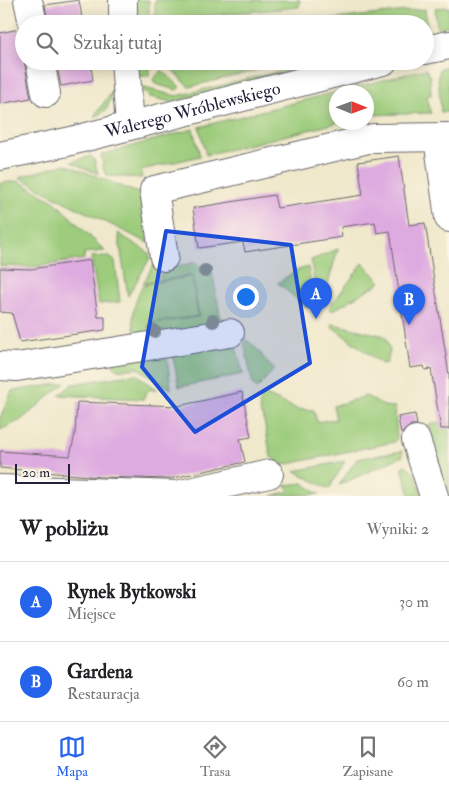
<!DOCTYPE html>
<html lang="pl">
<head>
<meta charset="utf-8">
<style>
  :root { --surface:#fff; --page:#f6f6f6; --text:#202124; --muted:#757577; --line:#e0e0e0; --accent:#2563eb }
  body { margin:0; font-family:"IM FELL Double Pica",serif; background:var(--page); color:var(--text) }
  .compass { position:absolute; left:329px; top:85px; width:45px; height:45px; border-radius:50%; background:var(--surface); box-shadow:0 2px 12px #0003; rotate:91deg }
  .scale { position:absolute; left:15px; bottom:12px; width:55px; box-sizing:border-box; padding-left:5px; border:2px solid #22223b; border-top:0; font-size:14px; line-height:18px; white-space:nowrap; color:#22223b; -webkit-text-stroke:4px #fcf5e5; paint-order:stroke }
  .you { position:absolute; left:245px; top:296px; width:18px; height:18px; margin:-12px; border:4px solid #fff; border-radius:50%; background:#1a73e8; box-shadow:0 0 0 8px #1a73e833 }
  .badge { display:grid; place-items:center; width:32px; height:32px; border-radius:50%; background:var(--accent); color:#fff; font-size:16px; font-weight:700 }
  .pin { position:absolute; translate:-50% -41px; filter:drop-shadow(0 1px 2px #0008) }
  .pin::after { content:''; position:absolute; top:26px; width:18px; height:15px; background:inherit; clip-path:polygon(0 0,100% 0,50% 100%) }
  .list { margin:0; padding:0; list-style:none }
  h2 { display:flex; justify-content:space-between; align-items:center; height:65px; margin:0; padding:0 20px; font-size:21px }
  h2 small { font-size:16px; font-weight:400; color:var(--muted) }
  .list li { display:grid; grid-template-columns:32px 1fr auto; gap:15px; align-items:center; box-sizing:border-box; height:80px; padding:0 20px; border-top:1px solid var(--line) }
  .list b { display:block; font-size:19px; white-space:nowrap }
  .list p { margin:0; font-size:16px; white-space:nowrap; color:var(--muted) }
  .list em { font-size:16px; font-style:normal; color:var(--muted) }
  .icon { flex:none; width:28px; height:28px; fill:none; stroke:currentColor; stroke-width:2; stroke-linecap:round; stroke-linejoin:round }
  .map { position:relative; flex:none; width:449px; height:496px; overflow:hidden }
  .search { position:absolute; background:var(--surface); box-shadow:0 2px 12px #0003; left:15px; right:15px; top:15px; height:55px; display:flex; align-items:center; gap:12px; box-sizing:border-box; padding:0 18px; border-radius:28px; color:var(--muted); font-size:19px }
  .sheet { height:225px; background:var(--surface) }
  nav { display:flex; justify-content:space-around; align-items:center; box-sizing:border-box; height:70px; border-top:1px solid var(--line); background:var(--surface); font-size:14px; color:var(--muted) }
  nav a { display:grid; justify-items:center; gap:2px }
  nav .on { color:var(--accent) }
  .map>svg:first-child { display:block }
</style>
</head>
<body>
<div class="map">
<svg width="449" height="496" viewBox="0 0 449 496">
  <rect width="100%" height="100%" fill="#fcf5e5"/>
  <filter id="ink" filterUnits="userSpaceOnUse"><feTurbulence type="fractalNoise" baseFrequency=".02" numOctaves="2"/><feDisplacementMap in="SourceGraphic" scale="10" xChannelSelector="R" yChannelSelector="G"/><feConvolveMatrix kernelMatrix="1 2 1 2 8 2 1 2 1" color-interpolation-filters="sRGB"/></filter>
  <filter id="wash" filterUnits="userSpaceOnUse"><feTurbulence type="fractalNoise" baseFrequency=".0096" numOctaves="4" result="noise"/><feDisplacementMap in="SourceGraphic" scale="20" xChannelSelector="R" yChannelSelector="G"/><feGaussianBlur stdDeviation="1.12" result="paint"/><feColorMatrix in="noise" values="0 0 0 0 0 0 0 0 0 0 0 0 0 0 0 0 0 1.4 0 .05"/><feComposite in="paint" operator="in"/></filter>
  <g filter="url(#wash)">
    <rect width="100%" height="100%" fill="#efe8ca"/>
    <g fill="#9ccc7b" stroke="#5f775b">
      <path d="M 132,0 L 149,0 L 149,24 L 133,24 Z"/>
      <path d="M 155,0 L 300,0 L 299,7 L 164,20 L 155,15 Z"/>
      <path d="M 449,7 L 449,26 L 437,28 L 435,8 Z"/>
      <path d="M 425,9 L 428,30 L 425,31 L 425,24 L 327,24 L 326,20 Z"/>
      <path d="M 317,19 L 317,24 L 266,24 Z"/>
      <path d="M 135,61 L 151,61 L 149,76 L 136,76 Z"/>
      <path d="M 164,61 L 294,61 L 189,87 Z"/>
      <path d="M 320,61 L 316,65 L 172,102 L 150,97 L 140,87 L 177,96 Z"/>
      <path d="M 449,66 L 449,112 L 441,112 L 438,77 L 440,68 Z"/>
      <path d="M 426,69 L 430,77 L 431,95 L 427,96 L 431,113 L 367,115 L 366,92 L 336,92 L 337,123 L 206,155 L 199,127 Z"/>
      <path d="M 162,70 L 180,87 L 177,90 L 155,84 L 153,79 Z"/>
      <path d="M 114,89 L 107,109 L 95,118 L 94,116 Z"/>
      <path d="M 193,129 L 200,156 L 141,170 L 142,178 L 108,176 L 104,171 L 101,155 Z"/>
      <path d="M 91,156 L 94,159 L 98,174 L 71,162 Z"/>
      <path d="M 65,164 L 141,194 L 148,243 L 61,200 L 19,177 Z"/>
      <path d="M 19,181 L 55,202 L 105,251 L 84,253 L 84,259 L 32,267 L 0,266 L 0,183 Z"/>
      <path d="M 118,233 L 149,253 L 150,258 L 128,296 Z"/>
      <path d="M 338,249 L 322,304 L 317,303 L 311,260 Z"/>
      <path d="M 108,256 L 115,261 L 120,302 L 99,304 L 91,257 Z"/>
      <path d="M 196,262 L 204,270 L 212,271 L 222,326 L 140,341 C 123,317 141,288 153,265 L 158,263 L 158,281 L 145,283 L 146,287 L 146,284 L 192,276 L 198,316 L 152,323 L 199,317 L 192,275 L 160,281 L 162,270 Z"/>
      <path d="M 363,263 L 381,282 L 332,311 L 329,308 Z"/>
      <path d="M 308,267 L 314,304 L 306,307 L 278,283 L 295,271 Z"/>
      <path d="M 333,324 L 385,336 L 390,351 L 387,363 L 382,364 L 331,326 Z"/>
      <path d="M 246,340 C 258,346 263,360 274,369 L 257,389 L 253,385 L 244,342 Z"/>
      <path d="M 235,343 L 243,374 L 179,387 L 172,352 Z"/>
      <path d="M 166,349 L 171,389 L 138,368 L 122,370 L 115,368 L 112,359 Z"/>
      <path d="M 136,374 L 157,389 L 148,390 L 143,399 L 59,395 L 73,384 Z"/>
      <path d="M 65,383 L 21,420 L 0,430 L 0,418 L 12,391 Z"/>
      <path d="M 264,394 L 297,409 L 314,410 L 317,422 L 336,419 L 333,406 L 366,396 L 384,406 L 395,407 L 397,439 L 394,442 L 283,465 L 271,457 L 263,416 L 261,416 L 259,405 Z"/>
      <path d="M 449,421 L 449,496 L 438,496 L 427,467 L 430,424 Z"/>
      <path d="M 402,451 L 403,456 L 339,485 L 357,459 Z"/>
      <path d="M 345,461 L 329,489 L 295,471 Z"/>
      <path d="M 406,465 L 415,474 L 423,496 L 410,496 L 402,467 Z"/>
      <path d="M 303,483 L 319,494 L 272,496 L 289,491 L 286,485 Z"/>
    </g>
    <g id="blocks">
      <g fill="#deabe0">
        <path d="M 79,0 L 83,24 L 48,24 L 45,5 Z"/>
        <path d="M 19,29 L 24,36 L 24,61 L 31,98 L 0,104 L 0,33 Z"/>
        <path d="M 56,61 L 90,61 L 93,80 L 61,86 Z"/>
        <path d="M 399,156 L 409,225 L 425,223 L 449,375 L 449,429 L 441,429 L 431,369 L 425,370 L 424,366 L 410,368 L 390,231 L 377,233 L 375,222 L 341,227 L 342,237 L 245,252 L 243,242 L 199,248 L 193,208 L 274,195 L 277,208 L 363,195 L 358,162 Z"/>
        <path d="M 90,260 L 98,317 L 105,317 L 105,330 L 20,342 L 12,313 L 0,312 L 0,268 L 31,269 Z"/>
        <path d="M 242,392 L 251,437 L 240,439 L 245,462 L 169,479 L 100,477 L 0,468 L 0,451 L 70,456 L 75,434 L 77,402 L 178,406 Z"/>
        <path d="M 415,414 L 417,425 L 411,425 L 401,434 L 398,417 Z"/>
      </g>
    </g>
  </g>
  <g filter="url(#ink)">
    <use href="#blocks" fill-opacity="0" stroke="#6a676d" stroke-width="1"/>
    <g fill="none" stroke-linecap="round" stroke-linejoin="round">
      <g stroke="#6a676d" stroke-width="30">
        <g id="minor">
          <path d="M 28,0 L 33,24"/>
          <path d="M 123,0 L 123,24"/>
          <path d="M 425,50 L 449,45"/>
          <path d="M 40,61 L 46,93"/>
          <path d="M 125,61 L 130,125"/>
          <path d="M 438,138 L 449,218"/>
          <path id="s1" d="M 0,156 L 67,142 L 383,61"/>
          <path d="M 164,257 L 154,190 L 373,138 L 449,137"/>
          <path d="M 0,366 L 17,367 L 230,333"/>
          <path d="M 416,440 L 434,496"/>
          <path d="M 0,489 L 177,495 L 269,474"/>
        </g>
      </g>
      <use href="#minor" stroke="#fff" stroke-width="28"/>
    </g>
    <g fill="#939786">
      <circle cx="205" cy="271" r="7"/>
      <circle cx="213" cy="321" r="7"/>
      <circle cx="154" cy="331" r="7"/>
    </g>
  </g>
  <path fill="#1d4ed8" fill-opacity="0.2" stroke="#1d4ed8" stroke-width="4" stroke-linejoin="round" d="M 166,231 L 291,245 L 310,363 L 195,432 L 142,367 Z"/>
  <g text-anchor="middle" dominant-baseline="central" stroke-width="4" stroke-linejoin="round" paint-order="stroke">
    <g font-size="18" fill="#22223b" stroke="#fcf5e5">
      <text stroke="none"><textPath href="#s1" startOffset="198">Walerego Wróblewskiego</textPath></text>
    </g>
  </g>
</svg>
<svg class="compass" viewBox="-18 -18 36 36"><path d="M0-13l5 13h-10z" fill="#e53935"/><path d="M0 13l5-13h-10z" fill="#757577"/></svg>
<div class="scale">20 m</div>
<div class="you"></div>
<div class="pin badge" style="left:316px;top:319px">A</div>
<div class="pin badge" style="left:409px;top:325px">B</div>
<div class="search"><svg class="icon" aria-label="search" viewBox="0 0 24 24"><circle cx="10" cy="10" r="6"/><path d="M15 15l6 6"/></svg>Szukaj tutaj</div>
</div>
<section class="sheet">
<h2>W pobliżu<small>Wyniki: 2</small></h2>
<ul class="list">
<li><span class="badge">A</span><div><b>Rynek Bytkowski</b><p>Miejsce</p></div><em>30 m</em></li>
<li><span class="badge">B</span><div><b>Gardena</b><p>Restauracja</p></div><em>60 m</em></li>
</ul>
</section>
<nav>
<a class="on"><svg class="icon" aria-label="map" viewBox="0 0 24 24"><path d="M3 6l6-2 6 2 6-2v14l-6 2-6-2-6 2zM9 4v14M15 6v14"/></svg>Mapa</a>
<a><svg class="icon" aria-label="directions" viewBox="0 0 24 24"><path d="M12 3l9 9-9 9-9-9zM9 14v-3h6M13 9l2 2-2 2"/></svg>Trasa</a>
<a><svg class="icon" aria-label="saved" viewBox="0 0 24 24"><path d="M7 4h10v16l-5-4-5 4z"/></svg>Zapisane</a>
</nav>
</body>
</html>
